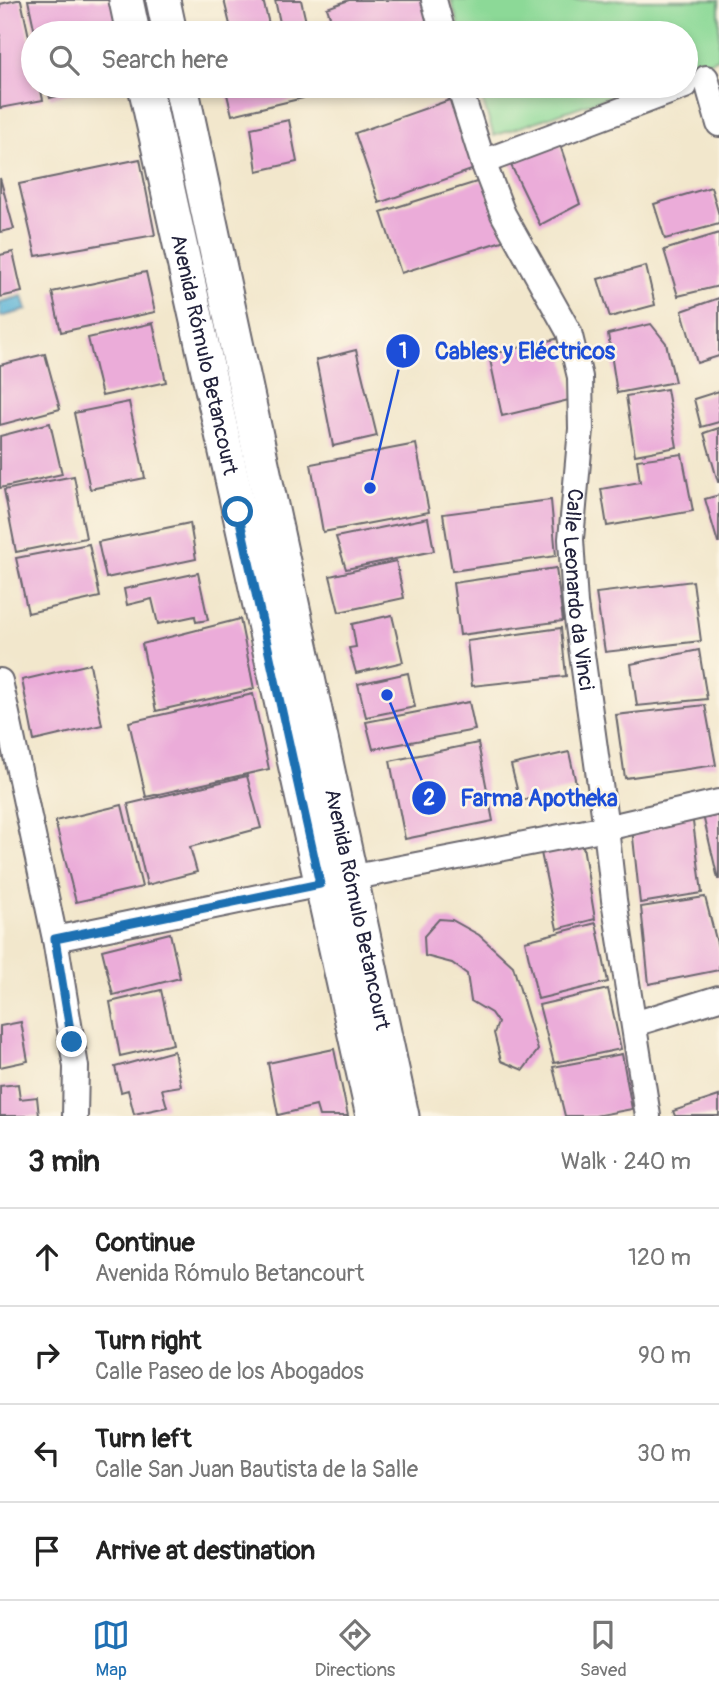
<!DOCTYPE html>
<html lang="en">
<head>
<meta charset="utf-8">
<style>
  :root { --surface:#fff; --page:#f6f6f6; --text:#222; --muted:#767676; --line:#e0e0e0; --accent:#1f6fb2 }
  body { margin:0; font-family:Pangolin,sans-serif; background:var(--page); color:var(--text) }
  .stop { position:absolute; width:21px; height:21px; margin:-16px; border:5px solid #1f6fb2; border-radius:50%; background:#fff }
  .stop.end { background:#1f6fb2; border-color:#fff; box-shadow:0 2px 7px #0008 }
  .list { margin:0; padding:0; list-style:none }
  h2 { display:flex; justify-content:space-between; align-items:center; height:91px; margin:0; padding:0 28px; font-size:30px }
  h2 small { font-size:23px; font-weight:400; color:var(--muted) }
  .list li { display:grid; grid-template-columns:46px 1fr auto; gap:21px; align-items:center; box-sizing:border-box; height:98px; padding:0 28px; border-top:2px solid var(--line) }
  .list b { display:block; font-size:26px; white-space:nowrap }
  .list p { margin:0; font-size:23px; white-space:nowrap; color:var(--muted) }
  .list em { font-size:23px; font-style:normal; color:var(--muted) }
  .icon { flex:none; width:38px; height:38px; fill:none; stroke:currentColor; stroke-width:2; stroke-linecap:round; stroke-linejoin:round }
  .map { position:relative; flex:none; width:719px; height:1116px; overflow:hidden }
  .search { position:absolute; background:var(--surface); box-shadow:0 4px 10px #0003; left:21px; right:21px; top:21px; height:77px; display:flex; align-items:center; gap:18px; box-sizing:border-box; padding:0 24px; border-radius:38px; color:var(--muted); font-size:26px }
  .sheet { height:483px; background:var(--surface) }
  nav { display:flex; justify-content:space-around; align-items:center; box-sizing:border-box; height:98px; border-top:2px solid var(--line); background:var(--surface); font-size:19px; color:var(--muted) }
  nav a { display:grid; justify-items:center; gap:4px }
  nav .on { color:var(--accent) }
  .map>svg:first-child { display:block }
</style>
</head>
<body>
<div class="map">
<svg width="719" height="1116" viewBox="0 0 719 1116">
  <rect width="100%" height="100%" fill="#fcf5e5"/>
  <filter id="ink" filterUnits="userSpaceOnUse"><feTurbulence type="fractalNoise" baseFrequency=".0143" numOctaves="2"/><feDisplacementMap in="SourceGraphic" scale="14" xChannelSelector="R" yChannelSelector="G"/><feConvolveMatrix kernelMatrix="1 2 1 2 8 2 1 2 1" color-interpolation-filters="sRGB"/></filter>
  <filter id="wash" filterUnits="userSpaceOnUse"><feTurbulence type="fractalNoise" baseFrequency=".00686" numOctaves="4" result="noise"/><feDisplacementMap in="SourceGraphic" scale="28" xChannelSelector="R" yChannelSelector="G"/><feGaussianBlur stdDeviation="1.57" result="paint"/><feColorMatrix in="noise" values="0 0 0 0 0 0 0 0 0 0 0 0 0 0 0 0 0 1.4 0 .05"/><feComposite in="paint" operator="in"/></filter>
  <g filter="url(#wash)">
    <rect width="100%" height="100%" fill="#f2e7cc"/>
    <g fill="#8cd997" stroke="#577e69" stroke-width="2">
      <path d="M 451,0 L 719,0 L 719,58 L 686,70 L 686,33 L 461,33 Z"/>
      <path d="M 478,86 L 640,86 L 494,136 Z"/>
    </g>
    <path fill="#58b2d6" stroke="#3d6a88" stroke-width="2" d="M 23,296 L 27,310 L 0,317 L 0,302 Z"/>
    <g id="blocks">
      <g fill="#ebacd9">
        <path d="M 17,0 L 21,0 L 33,55 L 33,86 L 40,86 L 43,100 L 0,108 L 0,4 Z"/>
        <path d="M 28,0 L 114,0 L 121,33 L 35,33 Z"/>
        <path d="M 224,0 L 263,0 L 270,28 L 250,33 L 232,33 Z"/>
        <path d="M 275,0 L 301,0 L 306,22 L 281,27 Z"/>
        <path d="M 349,0 L 429,0 L 441,33 L 336,33 L 327,8 Z"/>
        <path d="M 47,86 L 94,86 L 94,87 L 50,98 Z"/>
        <path d="M 225,86 L 300,86 L 303,98 L 232,115 Z"/>
        <path d="M 455,98 L 480,167 L 379,203 L 355,133 Z"/>
        <path d="M 289,120 L 297,162 L 257,171 L 251,128 Z"/>
        <path d="M 559,142 L 580,204 L 540,225 L 508,159 Z"/>
        <path d="M 140,159 L 155,235 L 36,256 L 19,184 Z"/>
        <path d="M 0,178 L 14,229 L 0,232 Z"/>
        <path d="M 483,180 L 505,240 L 401,273 L 381,212 Z"/>
        <path d="M 711,187 L 719,215 L 719,224 L 665,239 L 654,204 Z"/>
        <path d="M 719,233 L 719,286 L 678,296 L 664,250 Z"/>
        <path d="M 13,252 L 22,292 L 0,297 L 0,255 Z"/>
        <path d="M 646,266 L 655,305 L 610,317 L 598,279 Z"/>
        <path d="M 146,272 L 155,312 L 61,332 L 52,292 Z"/>
        <path d="M 719,298 L 719,356 L 697,363 L 682,311 Z"/>
        <path d="M 153,323 L 166,382 L 102,396 L 88,338 Z"/>
        <path d="M 651,324 L 666,343 L 675,382 L 617,393 L 608,334 Z"/>
        <path d="M 560,338 L 573,399 L 502,416 L 489,355 Z"/>
        <path d="M 356,350 L 377,436 L 333,446 L 316,360 Z"/>
        <path d="M 45,354 L 60,409 L 0,425 L 0,365 Z"/>
        <path d="M 667,389 L 677,447 L 635,455 L 626,396 Z"/>
        <path d="M 719,391 L 719,422 L 701,427 L 694,399 Z"/>
        <path d="M 129,402 L 145,478 L 90,489 L 74,413 Z"/>
        <path d="M 50,423 L 62,474 L 0,488 L 0,436 Z"/>
        <path d="M 719,428 L 719,482 L 718,482 L 704,433 Z"/>
        <path d="M 416,444 L 429,512 L 323,532 L 311,464 Z"/>
        <path d="M 682,454 L 693,511 L 607,526 L 601,489 L 640,482 L 637,460 Z"/>
        <path d="M 74,476 L 86,538 L 16,552 L 4,490 Z"/>
        <path d="M 719,495 L 719,543 L 718,543 L 705,499 Z"/>
        <path d="M 551,500 L 556,556 L 452,571 L 443,514 Z"/>
        <path d="M 428,518 L 434,551 L 346,569 L 336,537 Z"/>
        <path d="M 190,523 L 196,559 L 106,578 L 98,542 Z"/>
        <path d="M 89,544 L 100,597 L 28,613 L 16,558 Z"/>
        <path d="M 396,561 L 404,598 L 339,612 L 330,576 Z"/>
        <path d="M 556,568 L 563,621 L 460,635 L 453,583 Z"/>
        <path d="M 198,573 L 208,620 L 196,622 L 195,616 L 158,624 L 152,599 L 127,605 L 124,589 Z"/>
        <path d="M 693,581 L 701,641 L 605,652 L 596,593 Z"/>
        <path d="M 392,615 L 403,662 L 356,673 L 349,648 L 356,647 L 352,624 Z"/>
        <path d="M 240,619 L 254,689 L 156,711 L 142,644 Z"/>
        <path d="M 561,628 L 566,676 L 472,686 L 467,641 Z"/>
        <path d="M 699,650 L 707,699 L 637,706 L 631,664 Z"/>
        <path d="M 90,664 L 102,725 L 34,741 L 22,680 Z"/>
        <path d="M 408,673 L 415,707 L 366,717 L 358,684 Z"/>
        <path d="M 253,694 L 269,769 L 146,797 L 129,722 Z"/>
        <path d="M 469,702 L 475,730 L 373,749 L 366,722 Z"/>
        <path d="M 705,705 L 716,765 L 625,778 L 616,715 Z"/>
        <path d="M 478,743 L 493,821 L 405,839 L 390,761 Z"/>
        <path d="M 569,752 L 577,788 L 520,801 L 511,765 Z"/>
        <path d="M 247,776 L 261,828 L 190,847 L 197,872 L 147,885 L 128,804 Z"/>
        <path d="M 122,805 L 142,887 L 76,902 L 55,821 Z"/>
        <path d="M 719,807 L 719,879 L 718,879 L 702,811 Z"/>
        <path d="M 692,814 L 702,893 L 640,903 L 632,828 Z"/>
        <path d="M 582,840 L 595,919 L 557,929 L 540,848 Z"/>
        <path d="M 705,897 L 719,951 L 719,970 L 649,984 L 641,907 Z"/>
        <path d="M 439,919 L 452,920 L 479,935 L 513,966 L 538,1050 L 523,1070 L 501,1061 L 494,1033 L 498,1023 L 491,1013 L 471,1001 L 467,974 L 452,963 L 425,956 L 424,936 Z"/>
        <path d="M 596,923 L 608,982 L 538,999 L 525,941 Z"/>
        <path d="M 170,933 L 180,978 L 113,995 L 102,950 Z"/>
        <path d="M 608,989 L 621,1049 L 554,1063 L 539,1005 Z"/>
        <path d="M 161,990 L 173,1044 L 120,1056 L 110,1002 Z"/>
        <path d="M 21,1022 L 28,1061 L 0,1067 L 0,1026 Z"/>
        <path d="M 334,1049 L 348,1116 L 319,1116 L 316,1106 L 278,1115 L 268,1063 Z"/>
        <path d="M 174,1051 L 181,1086 L 162,1089 L 167,1107 L 134,1114 L 128,1090 L 121,1092 L 115,1067 Z"/>
        <path d="M 622,1054 L 632,1109 L 595,1116 L 565,1116 L 553,1067 Z"/>
        <path d="M 18,1084 L 20,1099 L 37,1097 L 39,1116 L 0,1116 L 0,1086 Z"/>
        <path d="M 719,1096 L 719,1116 L 675,1116 L 673,1111 Z"/>
      </g>
    </g>
  </g>
  <g filter="url(#ink)">
    <use href="#blocks" fill-opacity="0" stroke="#6b676e" stroke-width="2"/>
    <g fill="none" stroke-linecap="round" stroke-linejoin="round">
      <g stroke="#6b676e" stroke-width="28">
        <g id="street">
          <path d="M 434,0 L 443,33"/>
          <path d="M 706,78 L 719,124"/>
          <path id="s1" d="M 459,86 L 483,162 L 503,214 L 569,332 L 580,377 L 581,429 L 571,539 L 575,604 L 606,828 L 614,900 L 648,1116"/>
          <path d="M 483,162 L 685,86"/>
          <path d="M 0,681 L 55,939 L 76,1067 L 75,1116"/>
          <path d="M 55,939 L 350,878 L 606,828 L 719,802"/>
          <path d="M 634,1024 L 719,998"/>
        </g>
      </g>
      <g stroke="#6b676e" stroke-width="37">
        <g id="secondary">
          <path d="M 126,0 L 133,33"/>
          <path d="M 163,0 L 170,33"/>
          <path id="s2" d="M 145,86 L 373,1116"/>
          <path id="s3" d="M 181,86 L 402,1116"/>
        </g>
      </g>
      <use href="#street" stroke="#fff" stroke-width="24"/>
      <use href="#secondary" stroke="#fff" stroke-width="33"/>
    </g>
  </g>
  <g fill="none" stroke-linecap="round" stroke-linejoin="round" filter="url(#ink)">
    <path stroke="#1f6fb2" stroke-width="9" d="M 72,1042 L 55,939 L 320,884 L 238,512"/>
  </g>
  <g text-anchor="middle" dominant-baseline="central" stroke-width="5" stroke-linejoin="round" paint-order="stroke">
    <g font-size="21" fill="#22223b" stroke="#fcf5e5">
      <text stroke="none"><textPath href="#s2" startOffset="275">Avenida Rómulo Betancourt</textPath></text>
      <text stroke="none"><textPath href="#s1" startOffset="530">Calle Leonardo da Vinci</textPath></text>
      <text stroke="none"><textPath href="#s3" startOffset="842">Avenida Rómulo Betancourt</textPath></text>
    </g>
  </g>
  <path fill="none" stroke="#1d4ed8" stroke-width="2.5" d="M370 488L403 351M387 695L429 798"/>
  <g fill="#1d4ed8" stroke="#fcf5e5" stroke-width="2.5">
    <circle cx="370" cy="488" r="7"/>
    <circle cx="387" cy="695" r="7"/>
    <circle cx="403" cy="351" r="18"/>
    <circle cx="429" cy="798" r="18"/>
  </g>
  <g font-size="21" text-anchor="middle" font-weight="bold" fill="#fff">
    <text x="403" y="358">1</text>
    <text x="429" y="805">2</text>
  </g>
  <g font-size="23" text-anchor="middle" font-weight="bold" fill="#1d4ed8" stroke="#fcf5e5" stroke-width="5" stroke-linejoin="round" paint-order="stroke">
    <text x="525" y="359">Cables y Eléctricos</text>
    <text x="539" y="806">Farma Apotheka</text>
  </g>
</svg>
<div class="stop" style="left:238px;top:512px"></div>
<div class="stop end" style="left:72px;top:1042px"></div>
<div class="search"><svg class="icon" aria-label="search" viewBox="0 0 24 24"><circle cx="10" cy="10" r="6"/><path d="M15 15l6 6"/></svg>Search here</div>
</div>
<section class="sheet">
<h2>3 min<small>Walk · 240 m</small></h2>
<ul class="list">
<li><svg class="icon" aria-label="ahead" viewBox="0 0 24 24"><path d="M12 20V5M6 11l6-6 6 6"/></svg><div><b>Continue</b><p>Avenida Rómulo Betancourt</p></div><em>120 m</em></li>
<li><svg class="icon" aria-label="right" viewBox="0 0 24 24"><path d="M7 20v-9h11M14 6l5 5-5 5"/></svg><div><b>Turn right</b><p>Calle Paseo de los Abogados</p></div><em>90 m</em></li>
<li><svg class="icon" aria-label="left" viewBox="0 0 24 24"><path d="M17 20v-9H6M10 6l-5 5 5 5"/></svg><div><b>Turn left</b><p>Calle San Juan Bautista de la Salle</p></div><em>30 m</em></li>
<li><svg class="icon" aria-label="arrive" viewBox="0 0 24 24"><path d="M6 21V4h12l-3 4 3 4H6"/></svg><div><b>Arrive at destination</b></div></li>
</ul>
</section>
<nav>
<a class="on"><svg class="icon" aria-label="map" viewBox="0 0 24 24"><path d="M3 6l6-2 6 2 6-2v14l-6 2-6-2-6 2zM9 4v14M15 6v14"/></svg>Map</a>
<a><svg class="icon" aria-label="directions" viewBox="0 0 24 24"><path d="M12 3l9 9-9 9-9-9zM9 14v-3h6M13 9l2 2-2 2"/></svg>Directions</a>
<a><svg class="icon" aria-label="saved" viewBox="0 0 24 24"><path d="M7 4h10v16l-5-4-5 4z"/></svg>Saved</a>
</nav>
</body>
</html>
